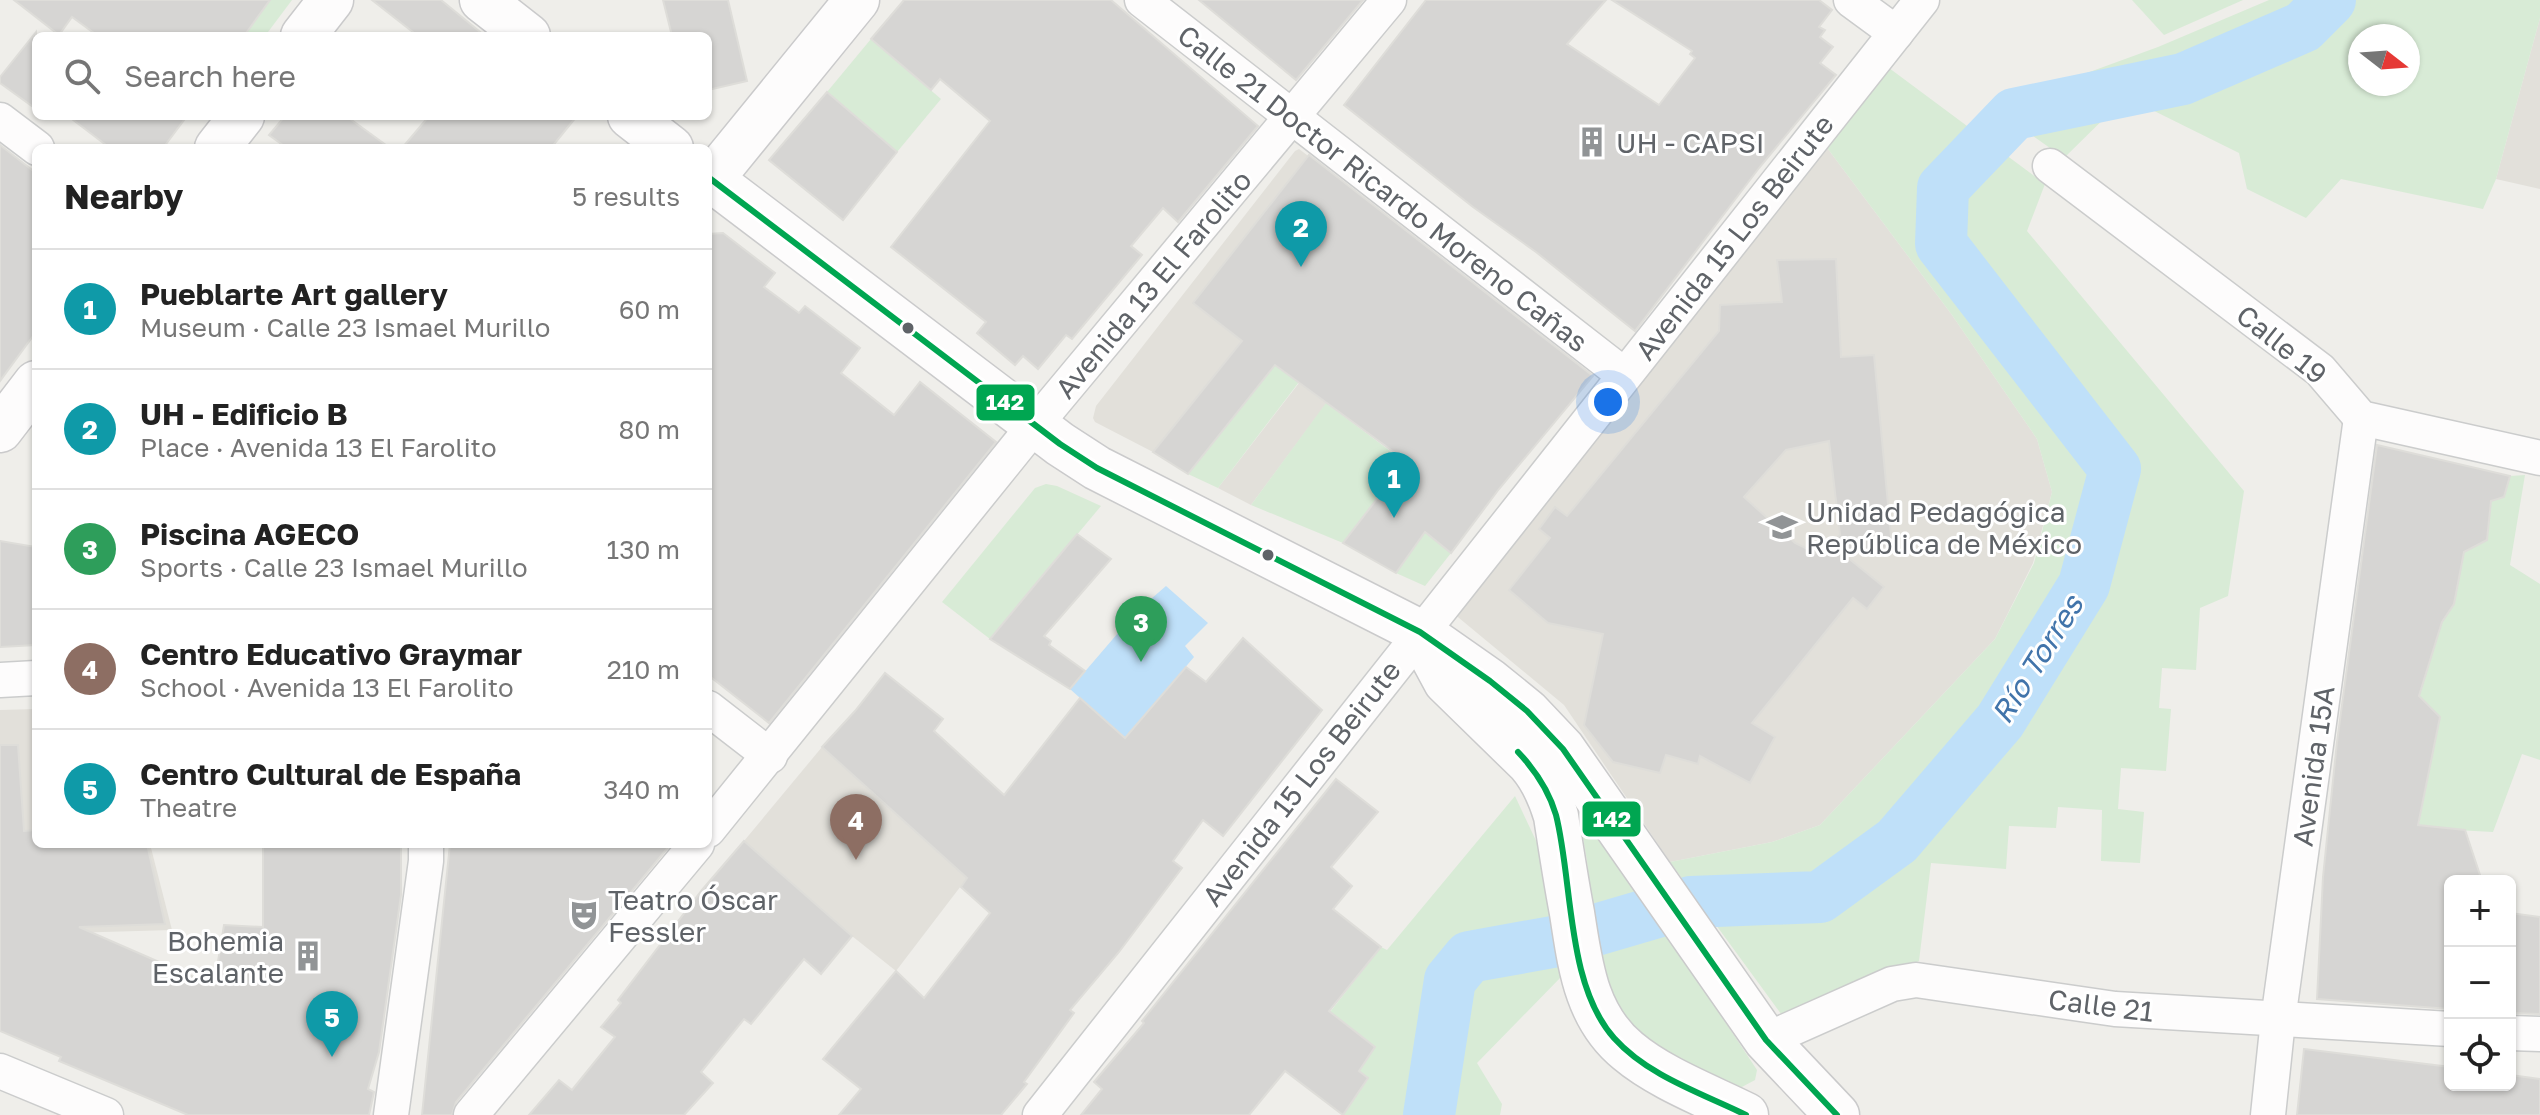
<!DOCTYPE html>
<html lang="en">
<head>
<meta charset="utf-8">
<style>
  :root { --surface:#fff; --page:#f6f6f6; --text:#222; --muted:#767676; --line:#e0e0e0; --accent:#919496 }
  body { margin:0; font-family:"Golos Text",sans-serif; background:var(--page); color:var(--text) }
  .controls { position:absolute; right:24px; bottom:24px; display:grid; overflow:hidden; border-radius:12px; box-shadow:0 2px 6px #0004 }
  .controls button { width:72px; height:72px; display:grid; place-items:center; padding:0; border:0; border-bottom:2px solid var(--line); background:var(--surface); color:var(--text); font:40px sans-serif }
  .compass { position:absolute; left:2348px; top:24px; width:72px; height:72px; border-radius:50%; background:var(--surface); box-shadow:0 2px 6px #0004; rotate:107deg }
  .you { position:absolute; left:1608px; top:402px; width:28px; height:28px; margin:-20px; border:6px solid #fff; border-radius:50%; background:#1a73e8; box-shadow:0 0 0 12px #1a73e833 }
  .badge { display:grid; place-items:center; width:52px; height:52px; border-radius:50%; background:var(--accent); color:#fff; font-size:26px; font-weight:700 }
  .pin { position:absolute; translate:-50% -66px; filter:drop-shadow(0 2px 4px #0008) }
  .pin::after { content:''; position:absolute; top:42px; width:28px; height:24px; background:inherit; clip-path:polygon(0 0,100% 0,50% 100%) }
  .list { margin:0; padding:0; list-style:none }
  h2 { display:flex; justify-content:space-between; align-items:center; height:104px; margin:0; padding:0 32px; font-size:34px }
  h2 small { font-size:26px; font-weight:400; color:var(--muted) }
  .list li { display:grid; grid-template-columns:52px 1fr auto; gap:24px; align-items:center; box-sizing:border-box; height:120px; padding:0 32px; border-top:2px solid var(--line) }
  .list b { display:block; font-size:30px; white-space:nowrap }
  .list p { margin:0; font-size:26px; white-space:nowrap; color:var(--muted) }
  .list em { font-size:26px; font-style:normal; color:var(--muted) }
  .icon { flex:none; width:44px; height:44px; fill:none; stroke:currentColor; stroke-width:2; stroke-linecap:round; stroke-linejoin:round }
  .map { position:relative; flex:none; width:2540px; height:1115px; overflow:hidden }
  .search { position:absolute; background:var(--surface); box-shadow:0 2px 6px #0004; left:32px; top:32px; width:680px; height:88px; display:flex; align-items:center; gap:20px; box-sizing:border-box; padding:0 28px; border-radius:12px; color:var(--muted); font-size:30px }
  .panel { position:absolute; background:var(--surface); box-shadow:0 2px 6px #0004; left:32px; top:144px; width:680px; height:704px; border-radius:12px }
  .map>svg:first-child { display:block }
</style>
</head>
<body>
<div class="map">
<svg width="2540" height="1115" viewBox="0 0 2540 1115">
  <rect width="100%" height="100%" fill="#efeeea"/>
  <g fill="#e2e0da">
    <path d="M 2540,18 L 2540,189 L 2496,179 Z"/>
    <path d="M 1825,145 L 1952,315 L 2037,439 L 2052,492 L 2033,563 L 1995,639 L 1820,825 L 1772,842 L 1670,862 L 1564,705 L 1453,613 Z"/>
    <path d="M 1299,149 L 1408,231 L 1346,314 L 1395,352 L 1345,417 L 1326,404 L 1251,505 L 1218,488 L 1299,383 L 1243,341 L 1153,452 L 1095,422 L 1093,418 L 1096,406 L 1295,151 Z"/>
    <path d="M 36,709 L 36,844 L 150,844 L 172,930 L 0,935 L 0,710 Z"/>
    <path d="M 822,747 L 967,878 L 896,971 L 852,936 L 744,841 Z"/>
  </g>
  <g fill="#d8ebd6" fill-rule="evenodd">
    <path d="M 270,0 L 292,0 L 265,36 L 244,36 Z"/>
    <path d="M 2132,0 L 2243,0 L 2164,35 Z"/>
    <path d="M 2269,0 L 2540,0 L 2540,18 L 2496,179 L 2483,209 L 2341,179 L 2306,218 L 2247,189 L 2239,153 L 2126,97 L 2064,158 L 2005,116 L 2024,96 L 2158,47 ZM 2360,36 L 2408,36 L 2408,84 L 2360,84 Z"/>
    <path d="M 871,39 L 941,99 L 897,152 L 827,92 Z"/>
    <path d="M 1885,65 L 2045,184 L 2027,231 L 2244,491 L 2228,596 L 2200,608 L 2196,670 L 2162,668 L 2159,708 L 2171,709 L 2166,771 L 2121,768 L 2118,809 L 2144,812 L 2140,863 L 2101,861 L 2102,810 L 2058,807 L 2056,828 L 2009,826 L 2006,869 L 1931,863 L 1919,961 L 1798,1017 L 1784,1018 L 1670,862 L 1772,842 L 1820,825 L 1995,639 L 2034,563 L 2052,492 L 2037,439 L 1952,315 L 1825,145 Z"/>
    <path d="M 1275,365 L 1299,382 L 1218,488 L 1188,474 Z"/>
    <path d="M 1326,403 L 1405,462 L 1343,543 L 1251,505 Z"/>
    <path d="M 2525,475 L 2510,565 L 2540,584 L 2540,760 L 2522,754 L 2493,832 L 2418,828 L 2440,717 L 2419,696 L 2442,622 L 2454,604 L 2464,552 L 2487,540 L 2491,501 L 2504,497 L 2510,476 Z"/>
    <path d="M 1046,484 L 1057,486 L 1101,506 L 990,639 L 942,602 L 1035,488 Z"/>
    <path d="M 1425,532 L 1451,553 L 1425,586 L 1396,573 Z"/>
    <path d="M 1515,796 L 1539,847 L 1561,977 L 1477,1063 L 1502,1104 L 1500,1115 L 1343,1115 L 1368,1079 L 1359,1071 L 1374,1047 L 1330,1012 L 1381,947 L 1387,950 Z"/>
    <path d="M 1576,797 L 1757,1070 L 1755,1080 L 1740,1088 L 1729,1090 L 1630,1034 L 1599,969 L 1587,861 Z"/>
  </g>
  <path fill="#bfe0f9" d="M 1166,586 L 1208,623 L 1185,646 L 1194,657 L 1125,738 L 1070,689 L 1136,612 Z"/>
  <g fill="none" stroke-linecap="round" stroke-linejoin="round">
    <path stroke="#bfe0f9" stroke-width="52" d="M 1429,1115 L 1450,980 L 1469,957 L 1558,941 L 1691,902 L 1820,897 L 1897,841 L 2000,721 L 2084,585 L 2115,469 L 1941,244 L 1943,188 L 2014,114 L 2183,79 L 2303,27 L 2330,0"/>
  </g>
  <g fill="#d6d5d3" stroke="#deddd9" stroke-width="2" fill-rule="evenodd">
    <path d="M 14,0 L 270,0 L 244,36 L 98,36 L 72,17 L 59,35 Z"/>
    <path d="M 372,0 L 441,0 L 485,36 L 418,36 Z"/>
    <path d="M 663,0 L 728,0 L 747,81 L 708,90 L 708,36 L 672,36 Z"/>
    <path d="M 904,0 L 1111,0 L 1258,126 L 1178,222 L 1163,208 L 1131,246 L 1142,255 L 1072,339 L 1066,335 L 1038,369 L 1023,356 L 1015,365 L 977,333 L 986,322 L 891,247 L 990,121 L 940,79 L 931,90 L 871,39 Z"/>
    <path d="M 1199,0 L 1363,0 L 1296,80 Z"/>
    <path d="M 1426,0 L 1606,0 L 1567,44 L 1659,105 L 1695,58 L 1690,54 L 1692,51 L 1612,0 L 1819,0 L 1832,10 L 1819,27 L 1825,30 L 1820,37 L 1833,47 L 1820,63 L 1836,75 L 1759,168 L 1635,331 L 1536,252 L 1473,207 L 1344,105 Z"/>
    <path d="M 36,32 L 36,109 L 0,83 L 0,77 Z"/>
    <path d="M 827,92 L 897,152 L 843,220 L 769,160 Z"/>
    <path d="M 68,116 L 187,116 L 163,148 L 110,148 Z"/>
    <path d="M 285,116 L 346,116 L 390,148 L 287,148 L 269,135 Z"/>
    <path d="M 429,116 L 577,116 L 551,148 L 402,148 Z"/>
    <path d="M 0,145 L 36,173 L 36,332 L 0,381 Z"/>
    <path d="M 1309,155 L 1593,376 L 1499,489 L 1451,553 L 1425,532 L 1396,573 L 1343,543 L 1406,461 L 1275,365 L 1188,474 L 1153,452 L 1242,341 L 1193,303 Z"/>
    <path d="M 723,233 L 775,273 L 764,287 L 799,313 L 805,306 L 860,348 L 841,373 L 894,415 L 920,382 L 996,442 L 769,723 L 708,675 L 708,234 Z"/>
    <path d="M 1836,259 L 1841,357 L 1874,355 L 1892,547 L 1842,553 L 1884,587 L 1867,609 L 1853,598 L 1752,723 L 1775,737 L 1750,783 L 1700,756 L 1698,764 L 1666,755 L 1660,773 L 1613,762 L 1584,725 L 1603,634 L 1548,623 L 1509,590 L 1550,538 L 1539,529 L 1555,507 L 1567,516 L 1719,331 L 1720,305 L 1782,302 L 1777,260 ZM 1829,441 L 1840,535 L 1820,555 L 1795,543 L 1744,497 L 1786,450 Z"/>
    <path d="M 2377,445 L 2510,476 L 2504,497 L 2491,501 L 2487,540 L 2464,552 L 2454,604 L 2442,622 L 2419,696 L 2440,717 L 2418,825 L 2465,830 L 2482,881 L 2450,881 L 2450,1009 L 2317,999 L 2323,877 L 2337,742 Z"/>
    <path d="M 1077,534 L 1111,559 L 1044,636 L 1051,641 L 1049,645 L 1085,671 L 1070,689 L 990,639 Z"/>
    <path d="M 0,541 L 36,547 L 36,645 L 0,647 Z"/>
    <path d="M 1243,638 L 1322,710 L 1223,836 L 1203,820 L 1173,861 L 1182,868 L 1119,952 L 1070,1010 L 1074,1013 L 1024,1082 L 1027,1084 L 1001,1115 L 839,1115 L 861,1089 L 823,1059 L 896,971 L 924,998 L 990,913 L 961,887 L 967,878 L 822,747 L 855,711 L 885,673 L 943,719 L 934,731 L 1004,795 L 1080,698 L 1125,738 L 1186,667 L 1206,682 Z"/>
    <path d="M 0,745 L 18,745 L 24,831 L 36,830 L 36,844 L 147,844 L 165,924 L 79,927 L 214,986 L 224,925 L 263,927 L 263,844 L 401,844 L 401,895 L 379,1052 L 368,1089 L 374,1092 L 369,1115 L 188,1115 L 59,1061 L 61,1057 L 0,1031 Z"/>
    <path d="M 1336,779 L 1378,812 L 1331,867 L 1352,886 L 1333,909 L 1381,947 L 1329,1011 L 1375,1047 L 1359,1071 L 1368,1078 L 1343,1115 L 1285,1071 L 1249,1115 L 1081,1115 L 1102,1089 L 1094,1082 L 1144,1023 L 1142,1021 Z"/>
    <path d="M 744,841 L 852,936 L 821,974 L 804,959 L 751,1024 L 744,1019 L 701,1072 L 713,1083 L 684,1115 L 529,1115 L 559,1080 L 572,1090 L 615,1037 L 601,1027 L 621,1003 L 618,1000 L 702,890 Z"/>
    <path d="M 450,844 L 671,844 L 456,1102 L 452,1115 L 422,1115 Z"/>
    <path d="M 2510,913 L 2540,917 L 2540,1014 L 2510,1013 Z"/>
    <path d="M 2304,1049 L 2450,1067 L 2450,1085 L 2510,1085 L 2510,1075 L 2540,1079 L 2540,1115 L 2297,1115 Z"/>
  </g>
  <g fill="none" stroke-linecap="round" stroke-linejoin="round">
    <g stroke="#cbcccc" stroke-width="37">
      <g id="street">
        <path d="M 1142,0 L 1624,375"/>
        <path d="M 1851,0 L 1896,33"/>
        <path d="M 0,120 L 37,148"/>
        <path d="M 2050,166 L 2320,370 L 2361,418 L 2540,458"/>
        <path d="M 0,680 L 36,678"/>
        <path d="M 708,708 L 770,756"/>
        <path d="M 708,830 L 1034,426 L 1389,0"/>
        <path d="M 2510,1033 L 2540,1034"/>
        <path d="M 1766,1040 L 1892,984 L 1916,980 L 2115,1009 L 2450,1029"/>
        <path d="M 0,1071 L 106,1115"/>
        <path d="M 391,1115 L 426,861 L 426,844"/>
        <path d="M 471,1115 L 697,844"/>
        <path d="M 1040,1115 L 1922,0"/>
        <path d="M 2268,1115 L 2278,1020 L 2361,418"/>
      </g>
    </g>
    <g stroke="#cacacb" stroke-width="47">
      <g id="secondary">
        <path d="M 482,0 L 528,36"/>
        <path d="M 303,36 L 331,0"/>
        <path d="M 630,116 L 671,148"/>
        <path d="M 217,148 L 242,116"/>
        <path d="M 708,177 L 1060,444 L 1097,468 L 1420,632 L 1490,681 L 1527,711 L 1563,749 L 1766,1040 L 1837,1115"/>
        <path d="M 708,183 L 857,0"/>
        <path d="M 0,430 L 36,383"/>
        <path d="M 1432,656 L 1446,682 L 1529,763 C 1543,779 1550,796 1556,816 C 1561,849 1566,881 1572,913 C 1580,963 1585,1016 1628,1051 C 1660,1078 1708,1096 1746,1115"/>
      </g>
    </g>
    <use href="#street" stroke="#fdfcfc" stroke-width="34"/>
    <use href="#secondary" stroke="#fdfcfc" stroke-width="44"/>
    <g stroke="#fff" stroke-width="12">
      <g id="bus-1">
        <path d="M 708,177 L 1060,444 L 1097,468 L 1420,632 L 1490,681 L 1527,711 L 1563,749 L 1766,1040 L 1837,1115"/>
        <path d="M 1518,752 C 1535,770 1549,791 1556,815 C 1573,882 1566,984 1614,1038 C 1648,1076 1701,1093 1746,1115"/>
      </g>
    </g>
    <use href="#bus-1" stroke="#00a651" stroke-width="6"/>
  </g>
  <defs>
    <g id="building-bare" transform="scale(2.4)"><path d="M-4-6H4V6H1V3H-1V6H-4ZM-2.5-4.3h1.7v1.8h-1.7ZM.8-4.3h1.7v1.8H.8ZM-2.5-1h1.7V.8h-1.7ZM.8-1h1.7V.8H.8Z" fill="#919496" stroke="#fff" stroke-width="2.5" paint-order="stroke"/></g>
    <g id="school-bare" transform="scale(2.4)"><path d="M0-5L7-2L0 1L-7-2ZM-4 1L0 2.5L4 1V4Q0 6-4 4Z" fill="#919496" stroke="#fff" stroke-width="2.5" paint-order="stroke"/></g>
    <g id="theatre-bare" transform="scale(2.4)"><path d="M-5-5.5Q0-4 5-5.5V0Q5 5 0 6Q-5 5-5 0ZM-3.3-2.5H-1v1.5H-3.3ZM1-2.5H3.3v1.5H1ZM-2.8 1Q0 5.5 2.8 1Z" fill="#919496" stroke="#fff" stroke-width="2.5" paint-order="stroke"/></g>
  </defs>
  <g fill-rule="evenodd">
    <use href="#building-bare" x="1592" y="142"/>
    <use href="#school-bare" x="1782" y="527"/>
    <use href="#theatre-bare" x="584" y="915"/>
    <use href="#building-bare" x="308" y="956"/>
  </g>
  <g fill="#5f6368" stroke="#fff" stroke-width="3">
    <circle cx="908" cy="328" r="7"/>
    <circle cx="1268" cy="555" r="7"/>
  </g>
  <g text-anchor="middle" dominant-baseline="central" stroke-width="6" stroke-linejoin="round" paint-order="stroke">
    <g font-size="28" fill="#5f6368" stroke="#fff" text-anchor="start">
      <text x="1616" y="142">UH - CAPSI</text>
      <text x="1806" y="511">Unidad Pedagógica<tspan x="1806" dy="32">República de México</tspan></text>
      <text x="608" y="899">Teatro Óscar<tspan x="608" dy="32">Fessler</tspan></text>
      <text x="284" y="940" text-anchor="end">Bohemia<tspan x="284" dy="32">Escalante</tspan></text>
    </g>
    <g font-size="28" fill="#5f6368" stroke="#fff">
      <text transform="translate(1383 188) rotate(38)">Calle 21 Doctor Ricardo Moreno Cañas</text>
      <text transform="translate(1734 237) rotate(-52)">Avenida 15 Los Beirute</text>
      <text transform="translate(1153 284) rotate(-50)">Avenida 13 El Farolito</text>
      <text transform="translate(2282 344) rotate(39)">Calle 19</text>
      <text transform="translate(2313 766) rotate(-82)">Avenida 15A</text>
      <text transform="translate(1301 783) rotate(-52)">Avenida 15 Los Beirute</text>
      <text transform="translate(2101 1005) rotate(7)">Calle 21</text>
    </g>
    <g font-size="30" font-style="italic" fill="#4174aa" stroke="#fff">
      <text transform="translate(2037 659) rotate(-58)">Río Torres</text>
    </g>
  </g>
  <g stroke="#fff" stroke-width="3">
    <rect x="975" y="383" width="61" height="39" rx="8" fill="#00a651"/>
    <rect x="1581" y="800" width="61" height="38" rx="8" fill="#00a651"/>
  </g>
  <g font-size="22" text-anchor="middle" font-weight="bold" fill="#fff">
    <text x="1005" y="410">142</text>
    <text x="1612" y="827">142</text>
  </g>
</svg>
<div class="controls">
<button>+</button>
<button>−</button>
<button><svg class="icon" aria-label="locate" viewBox="0 0 24 24"><circle cx="12" cy="12" r="6"/><path d="M12 2v4M12 18v4M2 12h4M18 12h4"/></svg></button>
</div>
<svg class="compass" viewBox="-18 -18 36 36"><path d="M0-13l5 13h-10z" fill="#e53935"/><path d="M0 13l5-13h-10z" fill="#767676"/></svg>
<div class="you"></div>
<div class="pin badge" style="left:1394px;top:518px;background:#0f9aa8">1</div>
<div class="pin badge" style="left:1301px;top:267px;background:#0f9aa8">2</div>
<div class="pin badge" style="left:1141px;top:662px;background:#2e9e5b">3</div>
<div class="pin badge" style="left:856px;top:860px;background:#8d6e63">4</div>
<div class="pin badge" style="left:332px;top:1057px;background:#0f9aa8">5</div>
<div class="search"><svg class="icon" aria-label="search" viewBox="0 0 24 24"><circle cx="10" cy="10" r="6"/><path d="M15 15l6 6"/></svg>Search here</div>
<section class="panel">
<h2>Nearby<small>5 results</small></h2>
<ul class="list">
<li><span class="badge" style="background:#0f9aa8">1</span><div><b>Pueblarte Art gallery</b><p>Museum · Calle 23 Ismael Murillo</p></div><em>60 m</em></li>
<li><span class="badge" style="background:#0f9aa8">2</span><div><b>UH - Edificio B</b><p>Place · Avenida 13 El Farolito</p></div><em>80 m</em></li>
<li><span class="badge" style="background:#2e9e5b">3</span><div><b>Piscina AGECO</b><p>Sports · Calle 23 Ismael Murillo</p></div><em>130 m</em></li>
<li><span class="badge" style="background:#8d6e63">4</span><div><b>Centro Educativo Graymar</b><p>School · Avenida 13 El Farolito</p></div><em>210 m</em></li>
<li><span class="badge" style="background:#0f9aa8">5</span><div><b>Centro Cultural de España</b><p>Theatre</p></div><em>340 m</em></li>
</ul>
</section>
</div>
</body>
</html>
